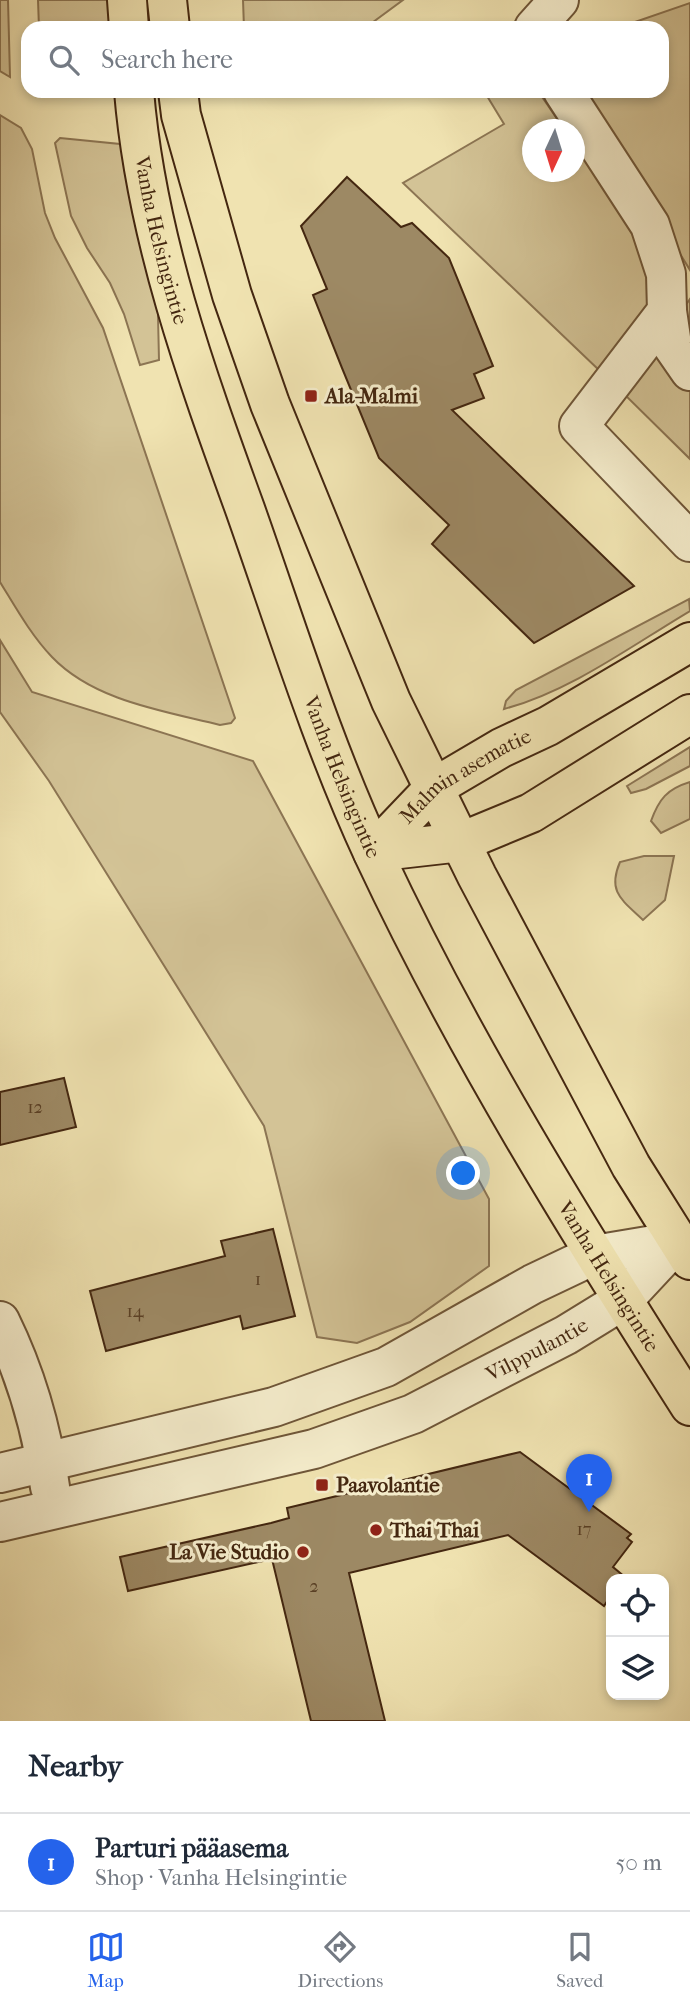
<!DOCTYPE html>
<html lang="en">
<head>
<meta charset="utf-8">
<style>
  :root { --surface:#fff; --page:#f2f2f3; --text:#1f2937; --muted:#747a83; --line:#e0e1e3; --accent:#2563eb }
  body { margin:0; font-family:"IM FELL French Canon",serif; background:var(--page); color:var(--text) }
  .controls { position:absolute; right:21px; bottom:21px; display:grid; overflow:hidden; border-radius:14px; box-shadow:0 4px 10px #0003 }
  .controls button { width:63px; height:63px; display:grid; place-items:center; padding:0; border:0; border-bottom:2px solid var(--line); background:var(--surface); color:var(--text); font:35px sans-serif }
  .compass { position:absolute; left:522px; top:119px; width:63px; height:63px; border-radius:50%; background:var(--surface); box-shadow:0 4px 10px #0003; rotate:184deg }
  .you { position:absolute; left:464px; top:1174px; width:24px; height:24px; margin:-18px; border:5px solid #fff; border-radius:50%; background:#1a73e8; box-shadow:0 0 0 10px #1a73e833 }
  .badge { display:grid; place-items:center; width:46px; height:46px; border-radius:50%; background:var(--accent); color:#fff; font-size:23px; font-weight:700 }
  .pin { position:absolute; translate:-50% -58px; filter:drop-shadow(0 2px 4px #0008) }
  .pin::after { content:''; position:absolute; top:37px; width:24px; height:21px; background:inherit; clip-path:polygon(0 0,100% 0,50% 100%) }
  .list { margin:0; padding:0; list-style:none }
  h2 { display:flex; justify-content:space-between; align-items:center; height:91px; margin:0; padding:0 28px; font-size:30px }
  h2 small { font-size:23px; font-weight:400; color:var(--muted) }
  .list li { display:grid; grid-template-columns:46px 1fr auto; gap:21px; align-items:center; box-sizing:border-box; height:98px; padding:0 28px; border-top:2px solid var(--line) }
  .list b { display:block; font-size:26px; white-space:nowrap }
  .list p { margin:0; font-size:23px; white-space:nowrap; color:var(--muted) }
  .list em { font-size:23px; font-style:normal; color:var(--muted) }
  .icon { flex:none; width:38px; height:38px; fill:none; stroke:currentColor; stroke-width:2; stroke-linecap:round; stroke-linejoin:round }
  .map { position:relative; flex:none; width:690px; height:1721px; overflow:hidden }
  .search { position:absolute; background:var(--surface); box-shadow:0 4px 10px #0003; left:21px; right:21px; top:21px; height:77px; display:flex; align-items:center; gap:18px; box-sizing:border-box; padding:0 24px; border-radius:21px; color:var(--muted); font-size:26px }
  .sheet { height:189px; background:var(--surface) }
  nav { display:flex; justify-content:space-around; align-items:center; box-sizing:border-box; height:98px; border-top:2px solid var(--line); background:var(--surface); font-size:19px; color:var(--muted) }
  nav a { display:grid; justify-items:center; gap:4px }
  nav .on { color:var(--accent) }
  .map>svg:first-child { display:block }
</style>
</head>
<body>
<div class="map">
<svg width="690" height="1721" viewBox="0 0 690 1721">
  <rect width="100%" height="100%" fill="#f0e3b1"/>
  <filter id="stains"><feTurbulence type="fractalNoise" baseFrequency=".00286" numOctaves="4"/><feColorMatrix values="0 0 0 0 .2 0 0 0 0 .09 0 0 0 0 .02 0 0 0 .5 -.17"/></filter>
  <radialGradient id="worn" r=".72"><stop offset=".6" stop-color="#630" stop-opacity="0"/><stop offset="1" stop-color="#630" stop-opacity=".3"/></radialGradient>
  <g fill="#d3c396" stroke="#8c7553" stroke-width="2">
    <path d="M 0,0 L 8,0 L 10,77 L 0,71 Z"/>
    <path d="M 38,0 L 109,0 L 111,28 L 39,28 Z"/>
    <path d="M 243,0 L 403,0 L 365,28 L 244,28 Z"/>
    <path d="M 690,3 L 690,270 L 603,130 L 575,91 L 662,91 L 662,28 L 604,28 L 635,22 Z"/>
    <path d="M 484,91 L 538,91 L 564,129 L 532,130 L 532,172 L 574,172 L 575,145 C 599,182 663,261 648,307 C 644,321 612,358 601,372 L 403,183 L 504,124 Z"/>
    <path d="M 0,115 L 21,128 L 32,149 L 45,213 L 55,238 L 103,328 L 235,718 L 231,723 L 220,725 C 164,711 94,701 52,657 C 31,635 16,608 0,582 Z"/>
    <path d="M 60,138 L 130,145 L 157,271 L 159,360 L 140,365 L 124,314 L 110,283 L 87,248 L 71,216 L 55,143 Z"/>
    <path d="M 690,299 L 690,459 L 623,393 Z"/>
    <path d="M 689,599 L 690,611 C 631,646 571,691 504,709 L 506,701 L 516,690 Z"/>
    <path d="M 0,640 L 32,692 L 253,761 L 489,1199 L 489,1266 L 410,1322 L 357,1343 L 317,1337 L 264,1126 L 49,781 L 0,712 Z"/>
    <path d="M 690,747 L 690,766 L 646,789 L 631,793 L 627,786 Z"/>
    <path d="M 690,782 L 690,819 L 661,833 L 651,821 C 659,799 667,789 690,782 Z"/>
    <path d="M 644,856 L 674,856 L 665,900 L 643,920 C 622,900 607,892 620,862 Z"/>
  </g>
  <g fill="#9d8964" stroke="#442710" stroke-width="2">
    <path d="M 347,177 L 401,227 L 412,223 L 449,258 L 493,366 L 474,374 L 484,398 L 452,410 L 634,586 L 534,643 L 432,544 L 449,525 L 379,458 L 342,368 L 313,295 L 327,289 L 301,226 Z"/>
    <path d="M 64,1078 L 76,1127 L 0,1145 L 0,1092 Z"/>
    <path d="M 273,1229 L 295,1316 L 243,1329 L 240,1316 L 106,1351 L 90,1291 L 225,1256 L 221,1241 Z"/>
    <path d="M 520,1452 L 631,1534 L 627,1538 L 632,1542 L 613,1567 L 625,1577 L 611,1579 L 611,1595 L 604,1606 L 508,1535 L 349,1573 L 385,1721 L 311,1721 L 272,1559 L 128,1591 L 120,1557 L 271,1523 L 289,1518 L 287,1508 Z"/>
  </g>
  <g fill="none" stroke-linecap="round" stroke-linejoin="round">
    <g stroke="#6f5638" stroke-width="42">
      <g id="minor">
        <path d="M 534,28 L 559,0"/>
        <path d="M 563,91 L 650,225 L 666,274 L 667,311 L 579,426 L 690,542"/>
        <path d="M 667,311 L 672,345 L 690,371"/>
        <path d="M 0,1321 C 25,1372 42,1430 50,1487"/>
        <path d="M 0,1473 L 274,1407 L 386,1367 L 533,1284 L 594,1255 L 678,1241"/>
        <path id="s1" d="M 0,1522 L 314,1449 L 413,1414 L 566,1335 L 623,1300 L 678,1241"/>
      </g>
    </g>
    <g stroke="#442710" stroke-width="42">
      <g id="major">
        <path d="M 127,0 L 129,28"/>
        <path d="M 167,0 L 170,28"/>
        <path id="s2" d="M 134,91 C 146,236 196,374 245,509 C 286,625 322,743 374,855 C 464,1047 576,1227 690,1406"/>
        <path d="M 178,91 L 181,115 L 232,295 L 270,404 L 391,701 L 477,876 L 631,1166 L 690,1260"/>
        <path id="s3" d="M 373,852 L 435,787 L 501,748 L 548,726 L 690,642"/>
        <path d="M 373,852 L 461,842 L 531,813 L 690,714"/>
      </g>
    </g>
    <use href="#minor" stroke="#f5edcc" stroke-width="38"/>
    <use href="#major" stroke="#f0e3b1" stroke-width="38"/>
  </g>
  <g fill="#8f2418" stroke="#f5edcc" stroke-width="2.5">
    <rect x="304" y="389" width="14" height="14" rx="3.5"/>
    <rect x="315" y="1478" width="14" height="14" rx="3.5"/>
    <circle cx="376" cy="1530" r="7"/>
    <circle cx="303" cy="1552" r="7"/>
  </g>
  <g text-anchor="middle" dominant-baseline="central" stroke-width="6" stroke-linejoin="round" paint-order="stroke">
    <g font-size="18" fill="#5a4025">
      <text x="35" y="1107">12</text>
      <text x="258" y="1279">1</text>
      <text x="135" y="1311">14</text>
      <text x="584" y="1529">17</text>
      <text x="314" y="1586">2</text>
    </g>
    <g font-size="21" fill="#442710" stroke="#f5edcc">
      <text stroke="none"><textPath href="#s2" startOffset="152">Vanha Helsingintie</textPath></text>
      <text stroke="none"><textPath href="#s2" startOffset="719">Vanha Helsingintie</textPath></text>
      <text stroke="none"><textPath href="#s3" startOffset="121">Malmin asematie</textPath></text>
      <text stroke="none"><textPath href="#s2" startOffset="1286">Vanha Helsingintie</textPath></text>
      <text stroke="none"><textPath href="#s1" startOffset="567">Vilppulantie</textPath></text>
    </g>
    <g font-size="21" font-weight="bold" fill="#442710" stroke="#f5edcc" text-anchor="start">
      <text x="325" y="396">Ala-Malmi</text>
      <text x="336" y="1485">Paavolantie</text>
      <text x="390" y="1530">Thai Thai</text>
      <text x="289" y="1552" text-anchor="end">La Vie Studio</text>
    </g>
  </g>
  <rect width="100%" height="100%" filter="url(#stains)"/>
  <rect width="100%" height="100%" fill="url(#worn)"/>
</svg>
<div class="controls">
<button><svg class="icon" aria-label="locate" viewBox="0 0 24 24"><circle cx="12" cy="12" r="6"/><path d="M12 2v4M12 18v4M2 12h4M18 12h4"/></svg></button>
<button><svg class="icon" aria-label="layers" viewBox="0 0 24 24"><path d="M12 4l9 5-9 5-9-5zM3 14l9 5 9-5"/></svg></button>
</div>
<svg class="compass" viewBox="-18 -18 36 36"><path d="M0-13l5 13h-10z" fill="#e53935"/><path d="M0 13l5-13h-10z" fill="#747a83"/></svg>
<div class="you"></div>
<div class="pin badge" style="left:589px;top:1512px">1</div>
<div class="search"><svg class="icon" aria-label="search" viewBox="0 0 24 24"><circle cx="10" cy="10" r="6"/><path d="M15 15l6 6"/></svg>Search here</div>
</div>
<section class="sheet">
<h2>Nearby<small></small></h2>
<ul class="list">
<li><span class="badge">1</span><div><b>Parturi pääasema</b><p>Shop · Vanha Helsingintie</p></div><em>50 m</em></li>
</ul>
</section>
<nav>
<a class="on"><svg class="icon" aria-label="map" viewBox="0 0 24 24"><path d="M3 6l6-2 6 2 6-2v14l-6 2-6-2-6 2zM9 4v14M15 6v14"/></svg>Map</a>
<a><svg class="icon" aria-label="directions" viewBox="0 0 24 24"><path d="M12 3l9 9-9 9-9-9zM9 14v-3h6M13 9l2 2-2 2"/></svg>Directions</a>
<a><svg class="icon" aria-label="saved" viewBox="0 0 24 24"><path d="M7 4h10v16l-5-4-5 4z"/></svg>Saved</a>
</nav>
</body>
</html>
